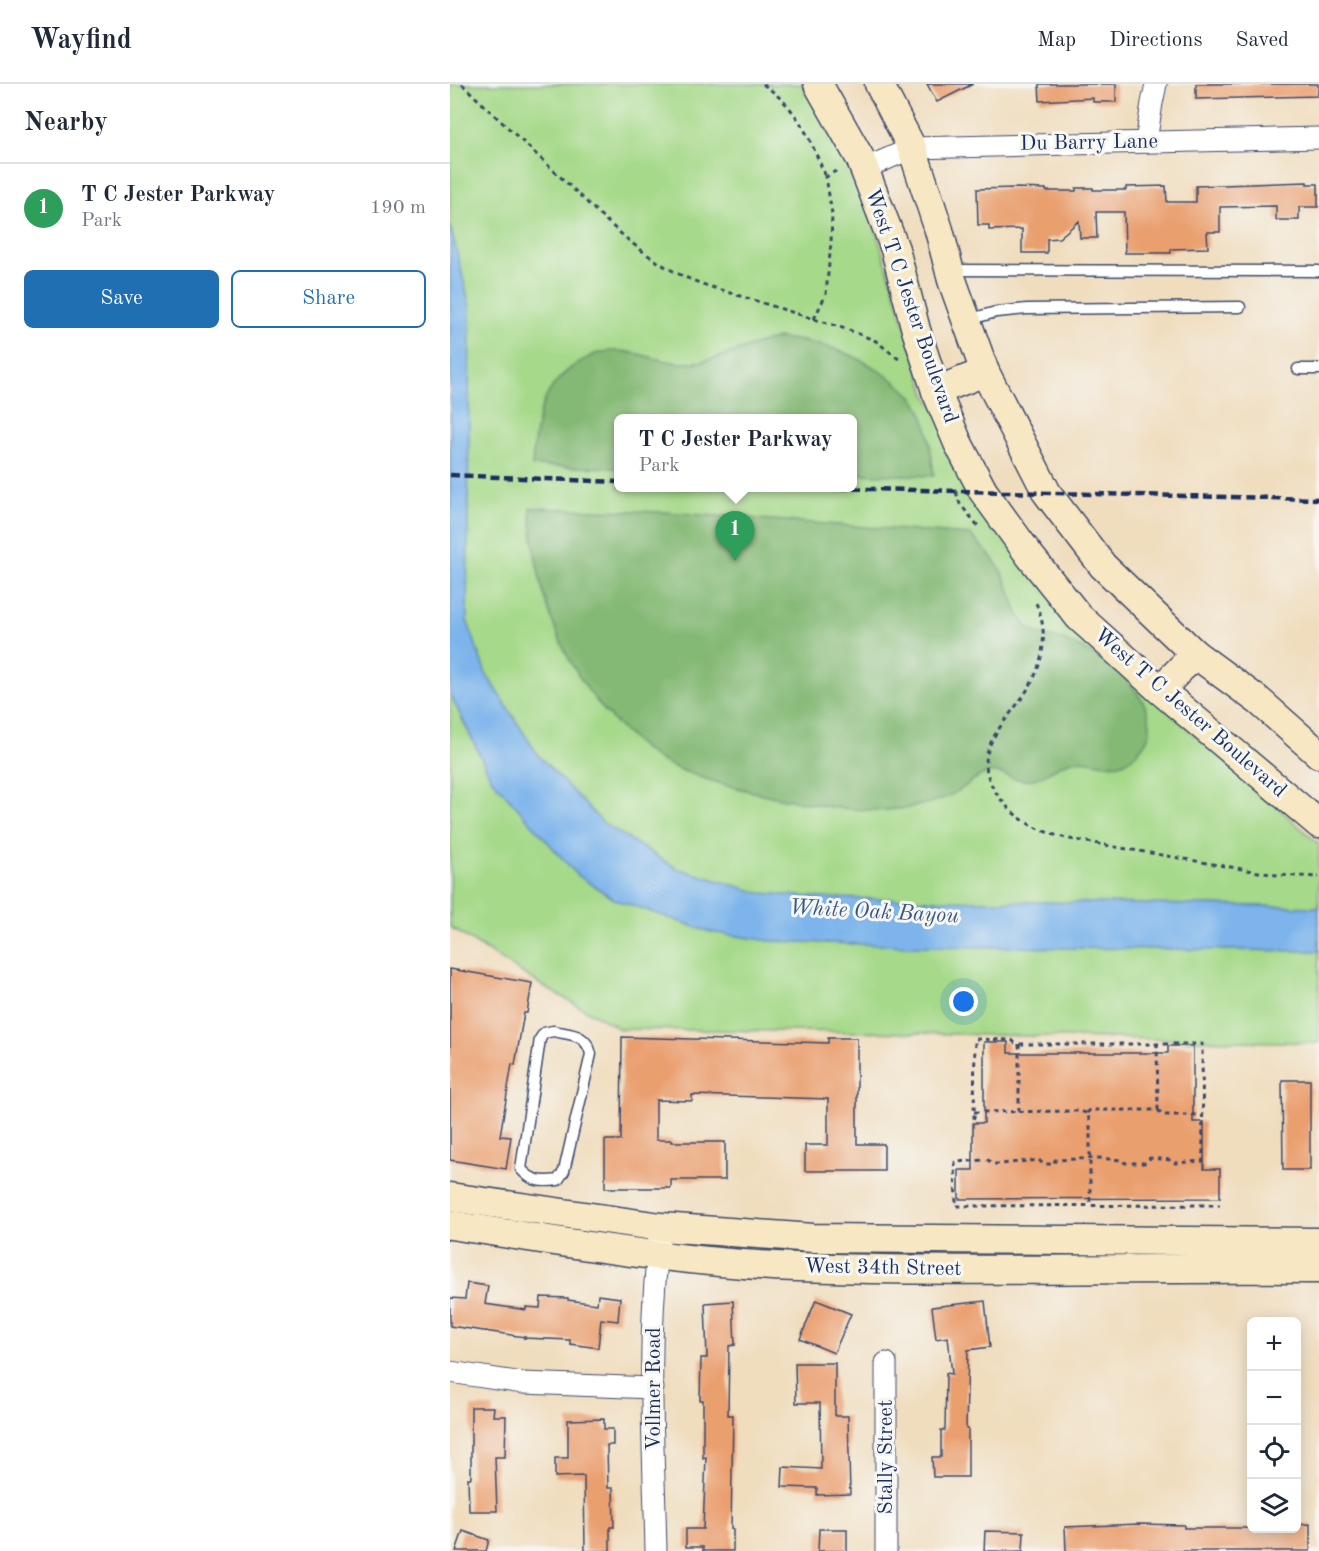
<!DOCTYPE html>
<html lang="en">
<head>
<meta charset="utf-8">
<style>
  :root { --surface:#fff; --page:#f6f6f7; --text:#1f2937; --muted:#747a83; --line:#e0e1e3; --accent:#1f6fb2 }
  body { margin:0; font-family:"Old Standard TT",serif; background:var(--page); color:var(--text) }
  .controls { position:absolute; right:18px; bottom:18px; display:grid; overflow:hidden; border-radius:9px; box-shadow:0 3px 15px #0003 }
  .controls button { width:54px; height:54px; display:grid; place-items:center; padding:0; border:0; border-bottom:2px solid var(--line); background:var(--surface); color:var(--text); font:30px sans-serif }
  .you { position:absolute; left:514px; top:918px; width:21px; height:21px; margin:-15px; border:4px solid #fff; border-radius:50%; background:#1a73e8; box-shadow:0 0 0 9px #1a73e833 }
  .badge { display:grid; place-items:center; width:39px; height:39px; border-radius:50%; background:var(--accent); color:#fff; font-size:20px; font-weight:700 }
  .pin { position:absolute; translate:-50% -50px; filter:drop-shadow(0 2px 3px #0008) }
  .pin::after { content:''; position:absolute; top:32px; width:21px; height:18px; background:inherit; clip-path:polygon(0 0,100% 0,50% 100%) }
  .popup { position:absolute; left:164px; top:330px; width:243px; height:78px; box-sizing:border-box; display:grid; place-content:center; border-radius:9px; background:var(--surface); filter:drop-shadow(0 2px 4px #0005); font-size:20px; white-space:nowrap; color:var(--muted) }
  .popup b { font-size:22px; color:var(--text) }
  .popup::after { content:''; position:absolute; left:50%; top:100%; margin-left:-12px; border:12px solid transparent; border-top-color:var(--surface) }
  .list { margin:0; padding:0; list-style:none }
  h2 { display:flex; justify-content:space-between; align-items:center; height:78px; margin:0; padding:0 24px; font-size:26px }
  h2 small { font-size:20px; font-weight:400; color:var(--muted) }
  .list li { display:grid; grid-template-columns:39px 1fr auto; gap:18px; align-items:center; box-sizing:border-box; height:90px; padding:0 24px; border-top:2px solid var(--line) }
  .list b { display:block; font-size:22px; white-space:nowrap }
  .list p { margin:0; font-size:20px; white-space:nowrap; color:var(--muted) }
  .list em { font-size:20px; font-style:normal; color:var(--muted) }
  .actions { display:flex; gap:12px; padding:18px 24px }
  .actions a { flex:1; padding:14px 0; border:2px solid var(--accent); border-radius:9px; text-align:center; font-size:21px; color:var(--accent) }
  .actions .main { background:var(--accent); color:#fff }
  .icon { flex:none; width:33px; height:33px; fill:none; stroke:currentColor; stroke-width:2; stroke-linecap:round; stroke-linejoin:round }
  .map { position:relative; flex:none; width:869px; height:1467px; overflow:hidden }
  header { display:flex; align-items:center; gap:36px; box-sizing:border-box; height:84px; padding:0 30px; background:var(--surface); border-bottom:2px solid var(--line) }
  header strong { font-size:28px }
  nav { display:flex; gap:33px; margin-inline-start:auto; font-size:21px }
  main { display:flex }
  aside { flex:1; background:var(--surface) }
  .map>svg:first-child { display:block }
</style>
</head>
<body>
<header>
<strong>Wayfind</strong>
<nav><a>Map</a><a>Directions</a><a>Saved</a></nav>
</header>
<main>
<aside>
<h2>Nearby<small></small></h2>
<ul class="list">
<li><span class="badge" style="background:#2e9e5b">1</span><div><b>T C Jester Parkway</b><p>Park</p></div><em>190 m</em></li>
</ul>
<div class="actions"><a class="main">Save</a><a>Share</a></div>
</aside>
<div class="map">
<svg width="869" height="1467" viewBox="0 0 869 1467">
  <rect width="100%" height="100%" fill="#f6f6f2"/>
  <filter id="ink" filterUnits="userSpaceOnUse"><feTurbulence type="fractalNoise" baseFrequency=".0167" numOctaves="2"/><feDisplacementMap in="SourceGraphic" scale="12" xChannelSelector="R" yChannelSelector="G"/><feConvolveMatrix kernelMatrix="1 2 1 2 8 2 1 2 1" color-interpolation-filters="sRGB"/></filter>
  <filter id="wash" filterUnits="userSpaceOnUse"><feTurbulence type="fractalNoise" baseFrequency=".008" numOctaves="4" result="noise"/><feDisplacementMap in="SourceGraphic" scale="24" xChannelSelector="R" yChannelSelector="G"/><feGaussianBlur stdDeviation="1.35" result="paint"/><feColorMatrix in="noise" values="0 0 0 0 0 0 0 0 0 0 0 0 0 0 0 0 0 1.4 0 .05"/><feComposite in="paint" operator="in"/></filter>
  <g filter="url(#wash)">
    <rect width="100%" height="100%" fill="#f0ddbe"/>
    <path fill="#a6d989" stroke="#608474" stroke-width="1.5" fill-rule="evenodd" d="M 0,0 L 356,0 L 417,117 L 476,310 L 653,570 L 869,760 L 869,959 L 419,948 L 170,945 L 96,904 L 0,843 ZM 168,334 L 402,334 L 402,404 L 168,404 Z"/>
    <g fill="#84b975" stroke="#50746a" stroke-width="1.5">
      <path d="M 330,254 C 370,258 404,268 437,292 C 449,300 463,311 470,324 C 480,344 481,370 484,392 L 402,390 L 402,334 L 168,334 L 168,384 L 82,382 C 85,338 90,302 130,278 C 142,270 154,266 169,267 C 192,268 213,280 237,279 C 269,278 299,259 330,254 Z"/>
      <path d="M 80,424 L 214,428 L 521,451 C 532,463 545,475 552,489 C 562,506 564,531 579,544 C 589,552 603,552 615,557 C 648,569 700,604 700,644 C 700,651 696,658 692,663 C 664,699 646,667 616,679 C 602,684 591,696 576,696 C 562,697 551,686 538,689 C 527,691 519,700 510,706 C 496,715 479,720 463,723 C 418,731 370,722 325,713 C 288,704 249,696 214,678 C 195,668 178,652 163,636 C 108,579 85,502 80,424 Z"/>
    </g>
    <path fill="#7bb4eb" stroke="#4b72a4" stroke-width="1.5" d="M 0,140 L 20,223 L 17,536 L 36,590 L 88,671 L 153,739 L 226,784 L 310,809 L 375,814 L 869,823 L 869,867 L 463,862 L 321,857 L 260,848 L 164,815 L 127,791 L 41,694 L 0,610 Z"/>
    <g id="blocks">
      <g fill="#ea9f6e">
        <path d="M 477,0 L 523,0 L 487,18 Z"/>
        <path d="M 589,0 L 666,0 L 666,18 L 643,18 L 643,14 L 590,17 Z"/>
        <path d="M 746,0 L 868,0 L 868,12 L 746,15 Z"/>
        <path d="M 857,98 L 857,100 L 868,100 L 868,123 L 849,123 L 849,136 L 826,136 L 826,122 L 770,123 L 770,148 L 757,148 L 758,164 L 721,165 L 721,169 L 675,169 L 674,128 L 646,128 L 647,154 L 630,154 L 629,137 L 609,154 L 597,155 L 597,169 L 572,169 L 572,145 L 539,146 L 539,141 L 528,141 L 527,105 L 566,104 L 596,105 L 596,107 L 626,107 L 626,104 L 643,104 L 643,106 L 676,106 L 676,103 L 716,102 L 717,118 L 746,118 L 746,102 Z"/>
        <path d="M 0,885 L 82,899 L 77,929 L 74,929 L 65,981 L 62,980 L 50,1052 L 61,1053 L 56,1085 L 0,1076 Z"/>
        <path d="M 172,953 L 378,959 L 378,954 L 407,954 L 407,1060 L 434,1060 L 434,1087 L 355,1087 L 355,1061 L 378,1061 L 378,1015 L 242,1011 L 242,1017 L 206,1016 L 206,1056 L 222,1056 L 222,1058 L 275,1058 L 275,1096 L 221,1096 L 221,1104 L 155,1104 L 155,1056 L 171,1056 Z"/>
        <path d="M 534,958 L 558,958 L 558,969 L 718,969 L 718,962 L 743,962 L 743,1038 L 754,1038 L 754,1085 L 770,1085 L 770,1114 L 509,1115 L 509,1086 L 523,1086 L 523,1039 L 534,1039 Z"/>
        <path d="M 832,996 L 860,996 L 860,1086 L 833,1086 Z"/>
        <path d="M 17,1199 L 38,1202 L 35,1220 L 76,1226 L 76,1223 L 90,1224 L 91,1213 L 118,1214 L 118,1216 L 147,1220 L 148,1211 L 170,1214 L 168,1237 L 151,1235 L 148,1264 L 120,1260 L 120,1256 L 74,1254 L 75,1253 L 0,1242 L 0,1214 L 15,1215 Z"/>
        <path d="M 366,1216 L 401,1230 L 384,1269 L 350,1255 Z"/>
        <path d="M 283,1217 L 285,1261 L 279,1262 L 278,1331 L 283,1331 L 281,1445 L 283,1445 L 283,1467 L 253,1467 L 253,1463 L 236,1463 L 236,1445 L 253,1445 L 256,1373 L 253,1374 L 253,1316 L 250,1316 L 251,1274 L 257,1274 L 255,1219 Z"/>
        <path d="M 535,1217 L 540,1263 L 518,1266 L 516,1345 L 518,1345 L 518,1393 L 483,1393 L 482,1373 L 491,1373 L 491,1346 L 495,1346 L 496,1289 L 502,1290 L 498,1253 L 486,1255 L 482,1223 Z"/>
        <path d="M 345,1279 L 385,1279 L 385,1332 L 398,1332 L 400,1410 L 367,1411 L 367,1404 L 332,1403 L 333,1383 L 371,1385 L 370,1319 L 346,1319 Z"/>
        <path d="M 21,1323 L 44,1323 L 43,1332 L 56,1332 L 55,1373 L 45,1373 L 47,1427 L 19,1427 L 18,1394 L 21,1394 Z"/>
        <path d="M 154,1335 L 154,1345 L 163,1345 L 163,1361 L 157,1361 L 158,1404 L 163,1404 L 164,1443 L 160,1443 L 160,1467 L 135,1467 L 134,1392 L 105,1393 L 105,1374 L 118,1374 L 118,1336 Z"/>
        <path d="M 689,1440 L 734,1441 L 734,1444 L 846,1444 L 846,1441 L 860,1440 L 860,1467 L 616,1467 L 615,1443 Z"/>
        <path d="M 369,1445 L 397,1445 L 397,1467 L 368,1467 Z"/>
        <path d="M 13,1447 L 39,1456 L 36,1467 L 6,1467 Z"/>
        <path d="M 535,1447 L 574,1448 L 573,1467 L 534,1467 Z"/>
      </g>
    </g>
  </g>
  <g filter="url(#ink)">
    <use href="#blocks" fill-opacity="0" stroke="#3b496c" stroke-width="1.5"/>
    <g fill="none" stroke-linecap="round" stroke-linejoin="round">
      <g stroke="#3b496c" stroke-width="13">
        <g id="service">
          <path d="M 500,186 L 869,187"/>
          <path d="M 517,236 L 546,228 L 577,225 L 790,223"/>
          <path d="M 848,285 L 869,285"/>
          <path d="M 103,947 C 121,951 136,949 141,970 L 114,1087 L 108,1096 C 92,1098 82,1098 71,1085 L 90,955 L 94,949 Z"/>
        </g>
      </g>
      <g stroke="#3b496c" stroke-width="23">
        <g id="minor">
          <path d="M 696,58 L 702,19 L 706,0"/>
          <path d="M 414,85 L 462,64 L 869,54"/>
          <path d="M 436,1279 L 436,1467"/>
          <path d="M 0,1288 L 73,1299 L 203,1304"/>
          <path d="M 206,1467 C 204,1365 196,1260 209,1159"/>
        </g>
      </g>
      <g stroke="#3b496c" stroke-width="31">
        <g id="secondary">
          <path d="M 368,0 L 410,74 L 445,165 L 466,246 L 486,307 L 508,359 L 533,407 L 580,472 L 629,533 L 710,606 L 869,740"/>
          <path d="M 429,0 L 462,64 L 489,146 L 502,196 L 535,288 L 597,409 L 653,482 L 745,570 L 809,617 L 869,670"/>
          <path d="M 486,307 L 535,288"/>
          <path d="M 710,606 L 745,570"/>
          <path d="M 0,1113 L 211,1143 L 363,1154 L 869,1158"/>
          <path d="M 0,1141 C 115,1158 230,1179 347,1183 C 521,1189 695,1183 869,1185"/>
        </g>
      </g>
      <g stroke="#3b496c" stroke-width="3" stroke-dasharray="4.5 4.5" stroke-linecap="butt">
        <path d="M 12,0 C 47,34 83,67 119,101 C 160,140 199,182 255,201 L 399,246 L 426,257 L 450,276"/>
        <path d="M 313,0 C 351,28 358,52 376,93"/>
        <path d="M 364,235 L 376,210 L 381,159 L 382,130 L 376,93 L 389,85"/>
        <path d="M 506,408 L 510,420 L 528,442"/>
        <path d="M 586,519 C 597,543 595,570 584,594 C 562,639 509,665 553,718 C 570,739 594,749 620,755 L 826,791 L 869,793"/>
        <path d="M 569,960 L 569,1028"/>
        <path d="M 708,1026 L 713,1031 L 752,1031"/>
        <path d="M 524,1028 L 628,1027 L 637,1029 L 640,1038 L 640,1121"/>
        <path d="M 637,1029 L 640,1026 L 708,1026 L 707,959"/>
        <path d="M 524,1035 L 525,955 L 562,956 L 565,959 L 569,960 L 752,960 L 753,1077 L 725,1079 L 721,1076 L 700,1074 L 694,1079 L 675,1079 L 672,1076 L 648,1074 L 605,1076 L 604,1080 L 593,1080 L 589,1076 L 550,1080 L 543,1080 L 538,1076 L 533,1076 L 505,1078 L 506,1122 L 770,1121"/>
      </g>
      <use href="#service" stroke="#fff" stroke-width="10"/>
      <use href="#minor" stroke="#fff" stroke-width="21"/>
      <use href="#secondary" stroke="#f7e8c3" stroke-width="28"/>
      <g stroke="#1b2f5e" stroke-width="4.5" stroke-dasharray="9 4.5" stroke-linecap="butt">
        <path d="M 0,391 L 168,398"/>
        <path d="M 376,404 L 869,415"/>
      </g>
    </g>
  </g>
  <g text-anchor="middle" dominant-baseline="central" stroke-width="6" stroke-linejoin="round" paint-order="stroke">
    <g font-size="21" fill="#1b2f5e" stroke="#f6f6f2">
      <text transform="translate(639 59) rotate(-1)">Du Barry Lane</text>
      <text transform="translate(461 222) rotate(71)">West T C Jester Boulevard</text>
      <text transform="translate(740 629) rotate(41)">West T C Jester Boulevard</text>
      <text transform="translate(433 1184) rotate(1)">West 34th Street</text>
      <text transform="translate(204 1305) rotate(-90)">Vollmer Road</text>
      <text transform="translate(436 1373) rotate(-90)">Stally Street</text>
    </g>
    <g font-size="22" font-style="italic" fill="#385788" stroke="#f6f6f2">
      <text transform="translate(424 828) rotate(3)">White Oak Bayou</text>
    </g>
  </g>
</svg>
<div class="controls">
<button>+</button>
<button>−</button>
<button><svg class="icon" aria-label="locate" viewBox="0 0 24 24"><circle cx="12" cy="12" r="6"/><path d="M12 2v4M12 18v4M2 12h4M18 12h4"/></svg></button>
<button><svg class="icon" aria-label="layers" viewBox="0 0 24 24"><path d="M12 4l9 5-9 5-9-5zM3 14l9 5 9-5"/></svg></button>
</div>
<div class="you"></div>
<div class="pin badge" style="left:285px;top:477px;background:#2e9e5b">1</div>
<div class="popup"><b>T C Jester Parkway</b>Park</div>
</div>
</main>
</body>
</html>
